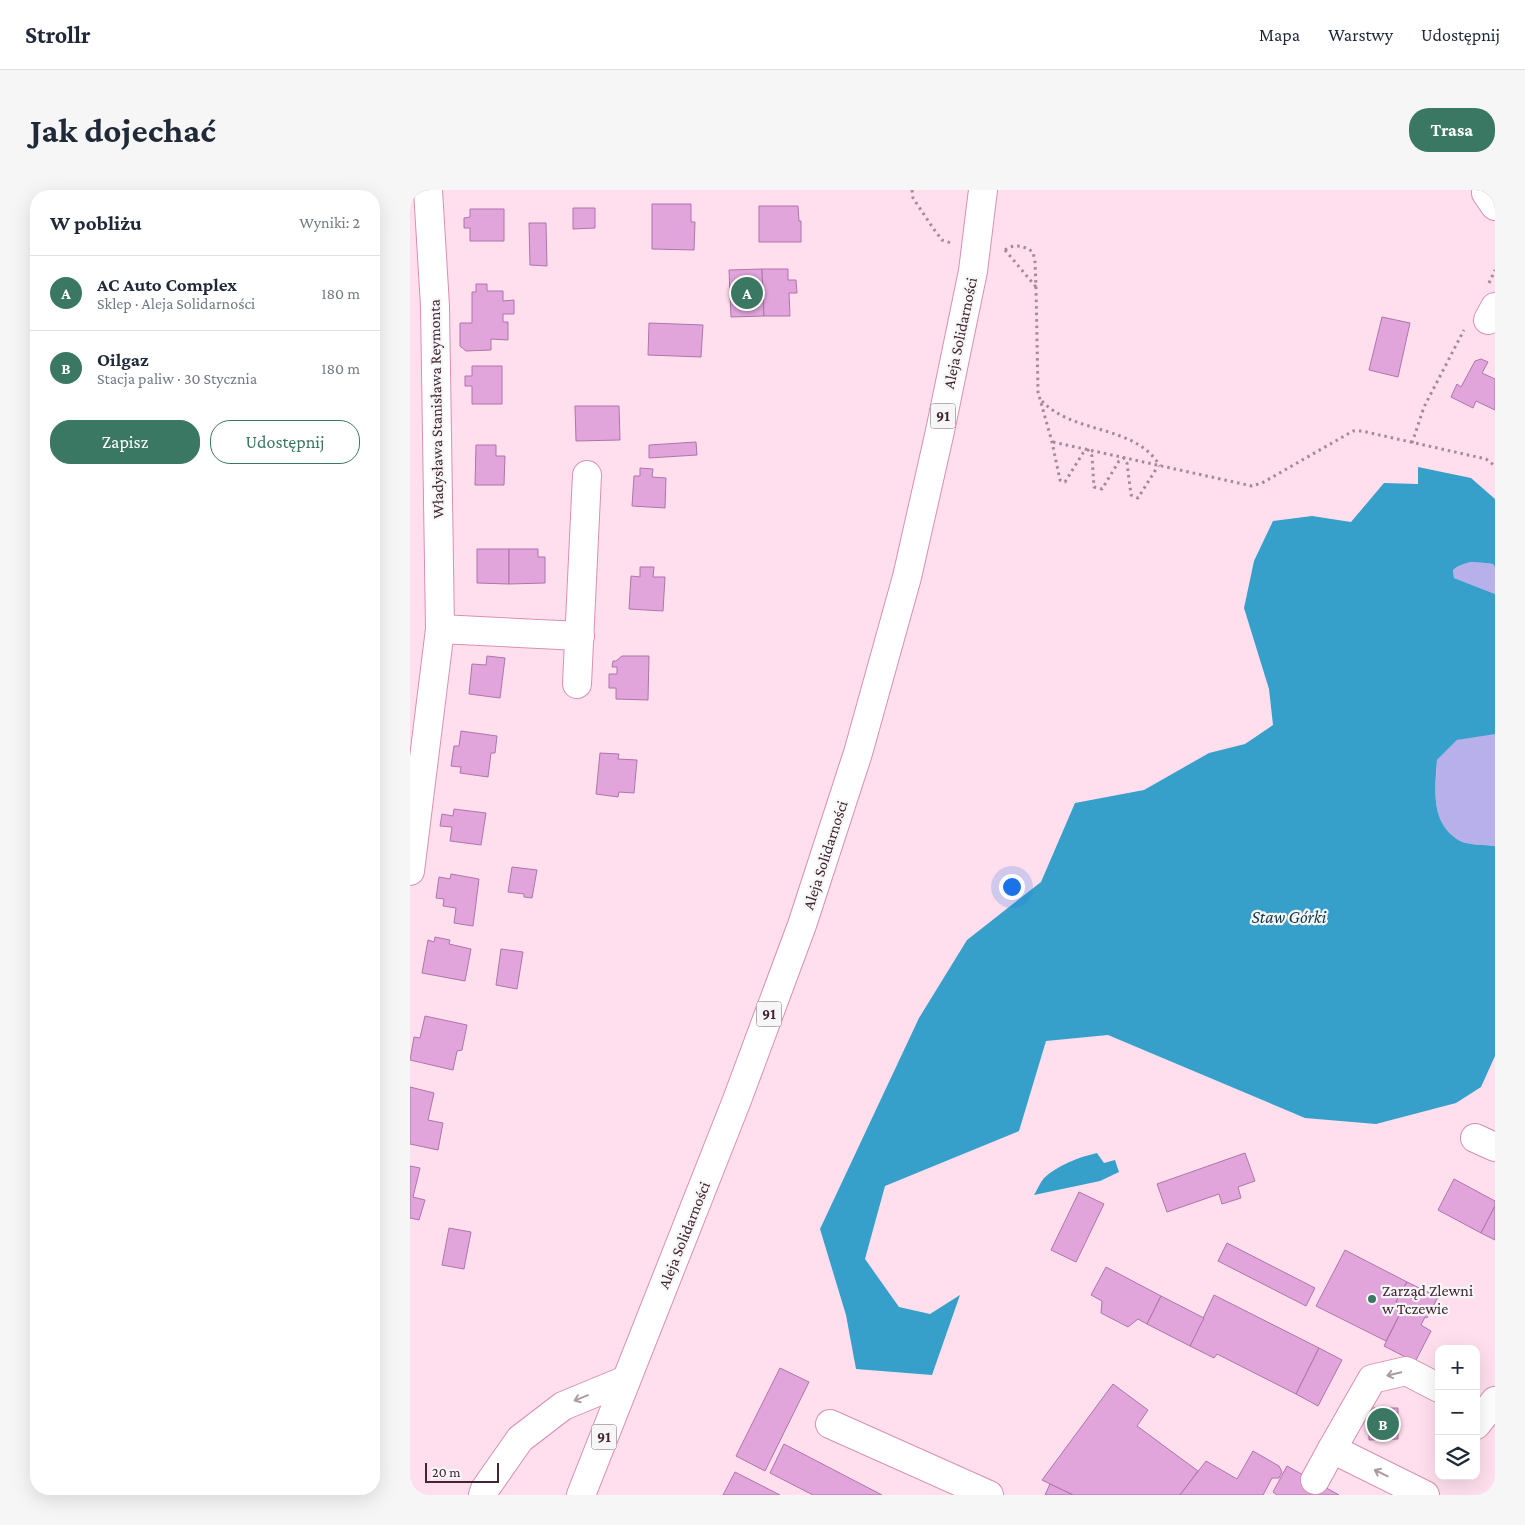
<!DOCTYPE html>
<html lang="pl">
<head>
<meta charset="utf-8">
<style>
  :root { --surface:#fff; --page:#f6f6f7; --text:#1f2937; --muted:#747a83; --line:#e0e1e3; --accent:#3b7864 }
  body { margin:0; font-family:"Crimson Pro",serif; background:var(--page); color:var(--text) }
  .controls { position:absolute; right:15px; bottom:15px; display:grid; overflow:hidden; border-radius:10px; box-shadow:0 5px 20px #0002 }
  .controls button { width:45px; height:45px; display:grid; place-items:center; padding:0; border:0; border-bottom:1px solid var(--line); background:var(--surface); color:var(--text); font:25px sans-serif }
  .scale { position:absolute; left:15px; bottom:12px; width:74px; box-sizing:border-box; padding-left:5px; border:2px solid #422432; border-top:0; font-size:14px; line-height:18px; white-space:nowrap; color:#422432; -webkit-text-stroke:4px #f6f6f6; paint-order:stroke }
  .you { position:absolute; left:601px; top:696px; width:18px; height:18px; margin:-12px; border:4px solid #fff; border-radius:50%; background:#1a73e8; box-shadow:0 0 0 8px #1a73e833 }
  .badge { display:grid; place-items:center; width:32px; height:32px; border-radius:50%; background:var(--accent); color:#fff; font-size:16px; font-weight:700 }
  .pin { position:absolute; translate:-50% -50%; border:2px solid #fff; box-shadow:0 1px 5px #0006 }
  .list { margin:0; padding:0; list-style:none }
  h2 { display:flex; justify-content:space-between; align-items:center; height:65px; margin:0; padding:0 20px; font-size:21px }
  h2 small { font-size:16px; font-weight:400; color:var(--muted) }
  .list li { display:grid; grid-template-columns:32px 1fr auto; gap:15px; align-items:center; box-sizing:border-box; height:75px; padding:0 20px; border-top:1px solid var(--line) }
  .list b { display:block; font-size:19px; white-space:nowrap }
  .list p { margin:0; font-size:16px; white-space:nowrap; color:var(--muted) }
  .list em { font-size:16px; font-style:normal; color:var(--muted) }
  .actions { display:flex; gap:10px; padding:15px 20px }
  .actions a { flex:1; padding:11px 0; border:1px solid var(--accent); border-radius:20px; text-align:center; font-size:18px; color:var(--accent) }
  .actions .main { background:var(--accent); color:#fff }
  .icon { flex:none; width:28px; height:28px; fill:none; stroke:currentColor; stroke-width:2; stroke-linecap:round; stroke-linejoin:round }
  .map { position:relative; flex:none; width:1085px; height:1305px; overflow:hidden; border-radius:20px }
  header { display:flex; align-items:center; gap:30px; box-sizing:border-box; height:70px; padding:0 25px; background:var(--surface); border-bottom:1px solid var(--line) }
  header strong { font-size:24px }
  nav { display:flex; gap:28px; margin-inline-start:auto; font-size:18px }
  .intro { display:flex; align-items:center; justify-content:space-between; box-sizing:border-box; height:120px; padding:0 30px }
  h1 { margin:0; font-size:35px }
  .button { padding:12px 22px; border-radius:20px; background:var(--accent); color:#fff; font-size:18px; font-weight:700 }
  main { display:flex; gap:30px; padding:0 30px }
  aside { flex:1; background:var(--surface); border-radius:20px; box-shadow:0 5px 20px #0002 }
  .map>svg:first-child { display:block }
</style>
</head>
<body>
<header>
<strong>Strollr</strong>
<nav><a>Mapa</a><a>Warstwy</a><a>Udostępnij</a></nav>
</header>
<div class="intro"><h1>Jak dojechać</h1><a class="button">Trasa</a></div>
<main>
<aside>
<h2>W pobliżu<small>Wyniki: 2</small></h2>
<ul class="list">
<li><span class="badge">A</span><div><b>AC Auto Complex</b><p>Sklep · Aleja Solidarności</p></div><em>180 m</em></li>
<li><span class="badge">B</span><div><b>Oilgaz</b><p>Stacja paliw · 30 Stycznia</p></div><em>180 m</em></li>
</ul>
<div class="actions"><a class="main">Zapisz</a><a>Udostępnij</a></div>
</aside>
<div class="map">
<svg width="1085" height="1305" viewBox="0 0 1085 1305">
  <rect width="100%" height="100%" fill="#ffdfed"/>
  <g fill="#b7b0ea">
    <path d="M 1060,371 L 1083,374 L 1085,377 L 1085,404 L 1044,388 L 1043,380 L 1052,374 Z"/>
    <path d="M 1077,544 L 1085,544 L 1085,656 C 1076,655 1057,655 1050,651 C 1019,634 1026,600 1027,570 L 1047,550 Z"/>
  </g>
  <g fill="#369fca">
    <path d="M 1008,277 L 1061,288 L 1085,309 L 1085,377 L 1083,374 C 1065,372 1058,369 1043,380 L 1044,388 L 1085,404 L 1085,544 L 1047,550 L 1027,570 C 1025,600 1020,634 1050,651 C 1057,655 1076,655 1085,656 L 1085,866 L 1071,897 L 1046,913 L 966,934 L 895,928 L 698,845 L 636,851 L 609,941 L 475,996 L 455,1069 L 489,1117 L 520,1124 L 550,1105 L 522,1185 L 446,1179 L 436,1125 L 410,1039 L 509,828 L 557,750 L 631,692 L 665,613 L 734,600 L 799,563 L 835,554 L 863,535 L 859,499 L 834,418 L 844,371 L 863,331 L 902,326 L 941,332 L 974,293 L 1008,294 Z"/>
    <path d="M 687,963 L 694,973 L 705,970 L 709,982 L 690,991 L 624,1005 C 627,1000 630,993 634,988 C 648,975 669,967 687,963 Z"/>
  </g>
  <g fill="#e1a5dc" stroke="#ae75a9">
    <path d="M 242,14 L 281,14 L 281,32 L 285,32 L 284,60 L 242,59 Z"/>
    <path d="M 349,16 L 388,16 L 389,31 L 391,31 L 391,52 L 349,52 Z"/>
    <path d="M 163,18 L 185,18 L 185,38 L 163,39 Z"/>
    <path d="M 60,19 L 94,19 L 94,51 L 60,51 L 60,38 L 54,38 L 54,28 L 60,27 Z"/>
    <path d="M 119,33 L 136,33 L 137,76 L 120,75 Z"/>
    <path d="M 352,79 L 354,126 L 321,127 L 319,80 Z"/>
    <path d="M 352,79 L 378,79 L 378,90 L 386,90 L 387,103 L 379,103 L 380,126 L 354,126 Z"/>
    <path d="M 66,94 L 77,94 L 77,101 L 93,101 L 93,111 L 104,110 L 104,124 L 93,124 L 93,132 L 98,132 L 98,150 L 81,149 L 81,160 L 56,161 L 50,156 L 50,133 L 62,133 L 62,102 L 66,102 Z"/>
    <path d="M 972,127 L 1000,133 L 988,187 L 959,180 Z"/>
    <path d="M 239,133 L 293,135 L 291,167 L 238,165 Z"/>
    <path d="M 1071,169 L 1078,172 L 1072,183 L 1085,189 L 1085,220 L 1066,211 L 1063,218 L 1041,207 L 1047,194 L 1051,197 L 1065,171 Z"/>
    <path d="M 62,176 L 92,176 L 92,214 L 62,214 L 62,196 L 55,196 L 55,186 L 62,186 Z"/>
    <path d="M 165,216 L 209,216 L 210,250 L 166,251 Z"/>
    <path d="M 286,252 L 287,265 L 239,268 L 239,255 Z"/>
    <path d="M 66,255 L 86,255 L 86,266 L 95,266 L 94,295 L 65,295 Z"/>
    <path d="M 230,278 L 243,279 L 242,287 L 256,288 L 255,318 L 222,316 L 224,286 L 230,286 Z"/>
    <path d="M 67,359 L 99,359 L 99,394 L 67,393 Z"/>
    <path d="M 99,359 L 128,359 L 128,367 L 135,367 L 135,393 L 99,394 Z"/>
    <path d="M 230,377 L 244,377 L 243,387 L 255,387 L 253,421 L 219,419 L 221,386 L 230,387 Z"/>
    <path d="M 77,466 L 95,468 L 90,508 L 59,504 L 62,474 L 76,475 Z"/>
    <path d="M 212,466 L 239,466 L 238,510 L 206,509 L 206,498 L 199,498 L 199,484 L 207,484 L 207,477 L 202,477 L 203,471 L 206,471 Z"/>
    <path d="M 51,541 L 87,546 L 85,563 L 81,563 L 78,587 L 50,583 L 51,577 L 41,576 L 44,556 L 49,556 Z"/>
    <path d="M 190,563 L 209,564 L 208,569 L 227,570 L 224,603 L 209,602 L 208,607 L 186,604 Z"/>
    <path d="M 44,619 L 76,623 L 71,655 L 40,651 L 42,637 L 30,636 L 32,624 L 43,626 Z"/>
    <path d="M 102,677 L 127,680 L 122,708 L 114,707 L 114,704 L 98,702 Z"/>
    <path d="M 41,684 L 69,689 L 63,736 L 44,733 L 46,718 L 33,716 L 34,709 L 26,708 L 29,687 L 40,689 Z"/>
    <path d="M 25,747 L 40,750 L 39,754 L 61,759 L 55,791 L 12,783 L 18,750 L 24,752 Z"/>
    <path d="M 91,759 L 113,762 L 107,799 L 86,795 Z"/>
    <path d="M 15,826 L 57,835 L 52,860 L 47,861 L 43,880 L 0,870 L 4,847 L 10,848 Z"/>
    <path d="M 0,897 L 24,903 L 18,930 L 33,933 L 28,960 L 0,954 Z"/>
    <path d="M 835,963 L 845,991 L 828,997 L 831,1008 L 812,1014 L 809,1004 L 757,1022 L 747,994 Z"/>
    <path d="M 0,976 L 10,978 L 3,1007 L 15,1010 L 9,1030 L 0,1028 Z"/>
    <path d="M 1044,989 L 1085,1011 L 1085,1016 L 1071,1043 L 1028,1020 Z"/>
    <path d="M 669,1002 L 694,1014 L 666,1072 L 641,1060 Z"/>
    <path d="M 1085,1016 L 1085,1050 L 1071,1043 Z"/>
    <path d="M 39,1038 L 61,1042 L 54,1079 L 32,1075 Z"/>
    <path d="M 817,1053 L 905,1098 L 896,1116 L 808,1071 Z"/>
    <path d="M 935,1060 L 997,1092 L 986,1112 L 996,1117 L 992,1126 L 990,1124 L 976,1151 L 906,1116 Z"/>
    <path d="M 696,1077 L 751,1106 L 737,1134 L 728,1129 L 718,1137 L 691,1123 L 692,1111 L 681,1105 Z"/>
    <path d="M 997,1092 L 1028,1107 L 1017,1128 L 1015,1127 L 1011,1135 L 1021,1141 L 1005,1172 L 974,1156 L 990,1124 L 992,1126 L 996,1117 L 986,1112 Z"/>
    <path d="M 804,1105 L 909,1158 L 886,1204 L 807,1164 L 804,1168 L 780,1156 Z"/>
    <path d="M 751,1106 L 794,1128 L 780,1156 L 737,1134 Z"/>
    <path d="M 909,1158 L 932,1170 L 908,1216 L 886,1204 Z"/>
    <path d="M 370,1178 L 399,1192 L 355,1281 L 326,1266 Z"/>
    <path d="M 703,1194 L 738,1220 L 727,1236 L 788,1281 L 770,1305 L 663,1305 L 632,1290 Z"/>
    <path d="M 959,1218 L 988,1218 L 988,1249 L 959,1250 Z"/>
    <path d="M 374,1254 L 472,1305 L 403,1305 L 360,1283 Z"/>
    <path d="M 843,1261 L 869,1276 L 872,1282 L 869,1288 L 862,1288 L 853,1305 L 770,1305 L 796,1271 L 827,1289 Z"/>
    <path d="M 877,1276 L 929,1305 L 867,1305 L 863,1302 Z"/>
    <path d="M 325,1282 L 370,1305 L 313,1305 Z"/>
    <path d="M 640,1294 L 663,1305 L 635,1305 Z"/>
  </g>
  <g fill="none" stroke-linecap="round" stroke-linejoin="round">
    <g stroke="#da8fb3" stroke-width="30">
      <g id="minor">
        <path d="M 1077,0 L 1076,3 L 1085,16"/>
        <path d="M 1078,130 L 1085,117"/>
        <path d="M 30,439 L 170,446"/>
        <path d="M 167,494 L 177,285"/>
        <path d="M 0,681 L 30,439 L 25,116 L 18,0"/>
        <path d="M 1065,948 L 1085,957"/>
        <path d="M 420,1234 L 579,1305"/>
        <path d="M 1066,1235 L 1085,1211"/>
        <path d="M 922,1259 L 962,1189 L 996,1181 L 1029,1198"/>
        <path d="M 905,1290 L 922,1259 L 1015,1305"/>
        <path d="M 73,1305 L 75,1299 L 110,1249 L 153,1216 L 216,1190"/>
      </g>
    </g>
    <g stroke="#da8fb3" stroke-width="30">
      <path id="major" d="M 171,1305 L 327,910 L 392,735 L 448,563 L 497,387 L 530,241 L 563,81 L 573,0"/>
    </g>
    <g stroke="#a78896" stroke-width="3" stroke-dasharray="2.5 4" stroke-linecap="butt">
      <path d="M 502,0 L 503,8 L 523,38 L 532,50 L 541,53"/>
      <path d="M 595,60 C 605,53 614,56 623,62 L 625,72 L 626,97 L 628,202 L 642,252 L 650,290 L 655,292 L 673,263 L 678,260 L 682,266 L 684,297 L 692,299 L 709,271 L 714,268 L 717,273 L 721,305 L 728,308 L 748,276"/>
      <path d="M 595,60 L 626,97"/>
      <path d="M 1079,93 L 1085,80"/>
      <path d="M 632,211 C 664,245 725,234 750,276"/>
      <path d="M 643,252 L 842,296 L 852,293 L 943,241 L 952,241 L 1076,269 L 1085,276"/>
      <path d="M 1002,253 L 1014,217 L 1054,140"/>
    </g>
    <use href="#minor" stroke="#fff" stroke-width="28"/>
    <use href="#major" stroke="#fff" stroke-width="28"/>
  </g>
  <defs><path id="oneway-shaft" d="M-6 0H5M1.5-3L5.5 0L1.5 3" fill="none" stroke-width="1.6" stroke-linecap="round" stroke-linejoin="round" transform="scale(1.25)"/></defs>
  <g stroke="#aa9ca3">
    <use href="#oneway-shaft" transform="translate(984 1184) rotate(166)"/>
    <use href="#oneway-shaft" transform="translate(171 1208) rotate(158)"/>
    <use href="#oneway-shaft" transform="translate(971 1283) rotate(-154)"/>
  </g>
  <circle fill="#3b7864" stroke="#f6f6f6" stroke-width="2" cx="962" cy="1109" r="5"/>
  <g text-anchor="middle" dominant-baseline="central" stroke-width="4.5" stroke-linejoin="round" paint-order="stroke">
    <g fill="#f6f6f6" stroke="#78636d" stroke-width="1">
      <rect x="520.5" y="213.5" width="25" height="25" rx="4"/>
      <rect x="346.5" y="811.5" width="25" height="25" rx="4"/>
      <rect x="181.5" y="1234.5" width="25" height="25" rx="4"/>
    </g>
    <g font-size="15" font-weight="bold" fill="#422432">
      <text x="533" y="226">91</text>
      <text x="359" y="824">91</text>
      <text x="194" y="1247">91</text>
    </g>
    <g font-size="16" fill="#422432" stroke="#f6f6f6">
      <text transform="translate(550 143) rotate(-78)">Aleja Solidarności</text>
      <text transform="translate(26 219) rotate(-91)">Władysława Stanisława Reymonta</text>
      <text transform="translate(415 665) rotate(-72)">Aleja Solidarności</text>
      <text transform="translate(274 1045) rotate(-68)">Aleja Solidarności</text>
    </g>
    <g font-size="16" fill="#422432" stroke="#f6f6f6" text-anchor="start">
      <text x="972" y="1100">Zarząd Zlewni<tspan x="972" dy="18">w Tczewie</tspan></text>
    </g>
    <g font-size="18" font-style="italic" fill="#0d3b4d" stroke="#f6f6f6">
      <text x="879" y="727">Staw Górki</text>
    </g>
  </g>
</svg>
<div class="controls">
<button>+</button>
<button>−</button>
<button><svg class="icon" aria-label="layers" viewBox="0 0 24 24"><path d="M12 4l9 5-9 5-9-5zM3 14l9 5 9-5"/></svg></button>
</div>
<div class="scale">20 m</div>
<div class="you"></div>
<div class="pin badge" style="left:337px;top:103px">A</div>
<div class="pin badge" style="left:973px;top:1234px">B</div>
</div>
</main>
</body>
</html>
